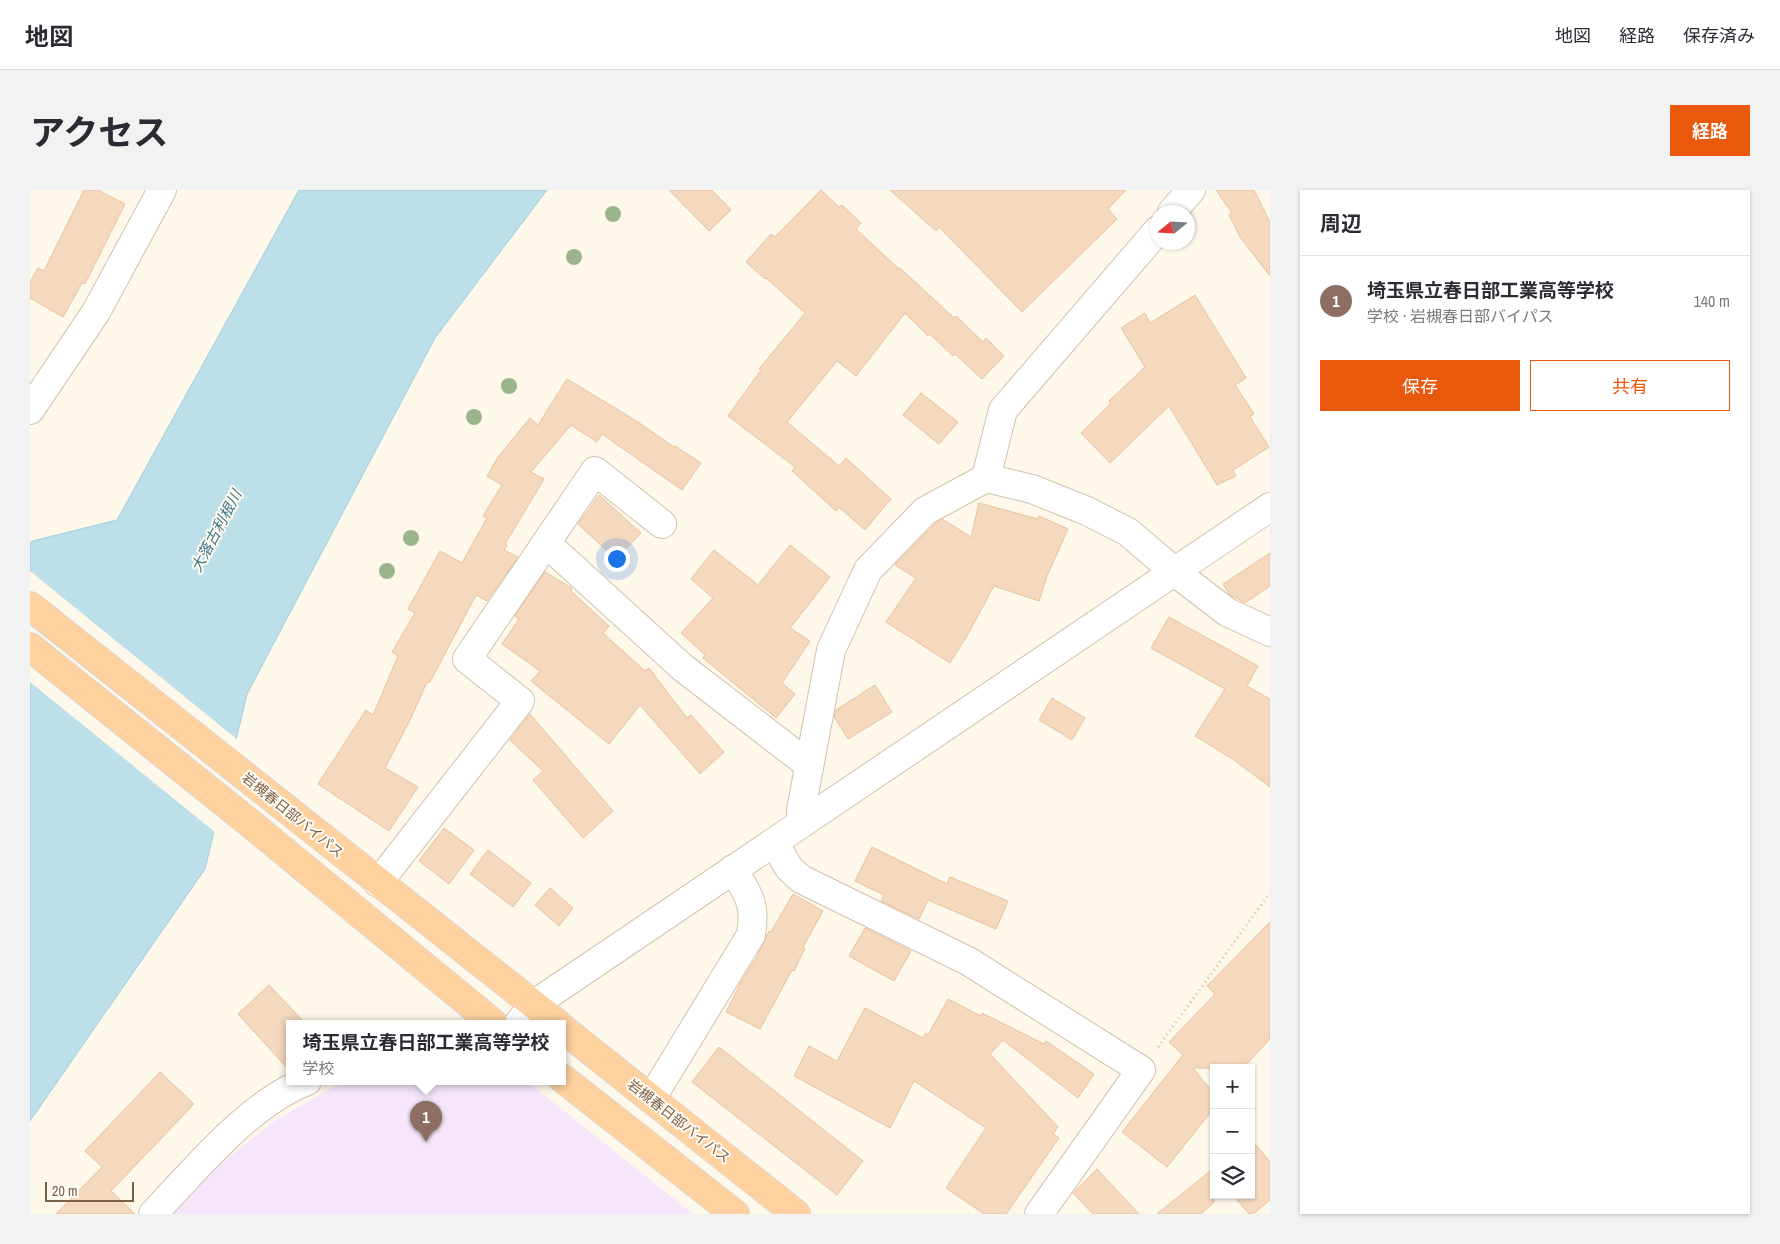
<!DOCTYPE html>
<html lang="ja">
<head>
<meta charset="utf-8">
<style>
  :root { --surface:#fff; --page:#f2f2f3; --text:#2b2b33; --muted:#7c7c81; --line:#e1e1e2; --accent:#ea580c }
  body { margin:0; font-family:"Archivo Narrow","Noto Sans JP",sans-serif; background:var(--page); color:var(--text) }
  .controls { position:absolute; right:15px; bottom:15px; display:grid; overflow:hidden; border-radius:0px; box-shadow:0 1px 4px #0004 }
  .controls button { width:45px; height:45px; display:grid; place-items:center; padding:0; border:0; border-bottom:1px solid var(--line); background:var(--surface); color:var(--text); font:25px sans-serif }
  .compass { position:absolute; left:1120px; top:15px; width:45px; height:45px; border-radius:50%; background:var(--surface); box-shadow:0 1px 4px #0004; rotate:252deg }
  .scale { position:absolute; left:15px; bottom:12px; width:89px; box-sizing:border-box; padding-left:5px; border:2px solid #7c604a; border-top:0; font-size:14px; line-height:18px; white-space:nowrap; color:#7c604a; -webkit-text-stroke:4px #fffbf2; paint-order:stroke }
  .you { position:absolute; left:586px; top:368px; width:18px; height:18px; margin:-12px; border:4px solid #fff; border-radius:50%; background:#1a73e8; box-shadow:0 0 0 8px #1a73e833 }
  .badge { display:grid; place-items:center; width:32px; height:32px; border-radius:50%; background:var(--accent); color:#fff; font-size:16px; font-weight:700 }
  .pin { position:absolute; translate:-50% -41px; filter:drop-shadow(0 1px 2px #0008) }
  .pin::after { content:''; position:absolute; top:26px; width:18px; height:15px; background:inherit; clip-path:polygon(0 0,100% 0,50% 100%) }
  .popup { position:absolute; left:256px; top:830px; width:280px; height:65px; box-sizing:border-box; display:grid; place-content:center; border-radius:0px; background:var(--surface); filter:drop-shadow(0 1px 4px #0005); font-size:16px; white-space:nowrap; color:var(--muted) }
  .popup b { font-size:19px; color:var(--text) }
  .popup::after { content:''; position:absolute; left:50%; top:100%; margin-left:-10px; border:10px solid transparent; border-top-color:var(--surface) }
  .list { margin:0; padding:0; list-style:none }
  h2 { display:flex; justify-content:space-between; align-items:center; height:65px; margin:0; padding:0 20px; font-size:21px }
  h2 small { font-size:16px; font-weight:400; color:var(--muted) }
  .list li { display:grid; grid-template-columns:32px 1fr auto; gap:15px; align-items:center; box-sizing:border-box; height:90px; padding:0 20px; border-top:1px solid var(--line) }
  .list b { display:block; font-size:19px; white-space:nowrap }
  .list p { margin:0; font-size:16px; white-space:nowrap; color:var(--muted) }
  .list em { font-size:16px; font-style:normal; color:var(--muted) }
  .actions { display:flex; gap:10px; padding:15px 20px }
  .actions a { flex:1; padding:11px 0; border:1px solid var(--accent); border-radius:0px; text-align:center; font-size:18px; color:var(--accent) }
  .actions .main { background:var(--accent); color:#fff }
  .icon { flex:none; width:28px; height:28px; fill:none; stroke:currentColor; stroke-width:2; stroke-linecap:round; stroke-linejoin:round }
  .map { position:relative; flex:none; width:1240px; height:1024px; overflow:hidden; border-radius:0px }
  header { display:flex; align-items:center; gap:30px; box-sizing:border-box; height:70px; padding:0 25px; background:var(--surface); border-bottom:1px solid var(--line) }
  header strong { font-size:24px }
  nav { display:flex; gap:28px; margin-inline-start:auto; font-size:18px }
  .intro { display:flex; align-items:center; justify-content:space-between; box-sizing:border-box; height:120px; padding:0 30px }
  h1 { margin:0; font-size:35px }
  .button { padding:12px 22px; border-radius:0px; background:var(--accent); color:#fff; font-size:18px; font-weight:700 }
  main { display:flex; gap:30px; padding:0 30px }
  aside { flex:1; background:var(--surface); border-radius:0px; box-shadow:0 1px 4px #0004 }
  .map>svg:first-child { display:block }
</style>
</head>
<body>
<header>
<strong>地図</strong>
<nav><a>地図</a><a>経路</a><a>保存済み</a></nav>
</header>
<div class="intro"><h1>アクセス</h1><a class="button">経路</a></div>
<main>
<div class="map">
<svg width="1240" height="1024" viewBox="0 0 1240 1024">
  <rect width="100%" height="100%" fill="#fef8ea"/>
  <path fill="#f5e6fb" d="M 338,891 L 498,892 L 663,1024 L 143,1024 L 190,974 L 246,930 L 305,896 Z"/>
  <path fill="#bcdfea" stroke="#a1cedd" d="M 269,0 L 517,0 L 405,148 L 217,504 L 175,679 L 0,931 L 0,353 L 2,351 L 87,330 Z"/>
  <path fill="#fef8ea" d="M 0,381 L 208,550 L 186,643 L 0,492 Z"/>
  <g fill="#f5d9bf" stroke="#e9c19e">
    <path d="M 54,0 L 68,0 L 95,14 L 55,94 L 52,93 L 33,127 L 0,108 L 0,92 L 8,78 L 14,81 Z"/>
    <path d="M 639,0 L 682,0 L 701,20 L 679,41 Z"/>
    <path d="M 791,0 L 809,17 L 812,15 L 831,33 L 826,39 L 869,79 L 870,78 L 924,128 L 926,126 L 953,152 L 956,148 L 974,166 L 952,189 L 925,164 L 923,166 L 900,144 L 898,146 L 875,123 L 826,186 L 807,171 L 757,232 L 809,276 L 816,268 L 861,309 L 835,340 L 809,317 L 806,321 L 762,281 L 765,277 L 698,226 L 731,180 L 729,179 L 775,123 L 736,88 L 735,89 L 716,72 L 741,44 L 745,47 Z"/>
    <path d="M 860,0 L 1096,0 L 1078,19 L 1087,29 L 992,122 L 909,37 L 906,41 Z"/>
    <path d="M 1186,0 L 1224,0 L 1240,32 L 1240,86 L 1210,47 L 1199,25 L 1202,23 Z"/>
    <path d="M 1165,105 L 1216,188 L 1205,195 L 1224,224 L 1220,227 L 1239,257 L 1203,280 L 1206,286 L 1187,295 L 1139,216 L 1080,273 L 1051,243 L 1081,213 L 1079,211 L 1115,177 L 1091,138 L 1115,123 L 1120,133 Z"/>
    <path d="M 537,189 L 608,232 L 644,257 L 645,256 L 671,273 L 652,300 L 572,244 L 567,252 L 541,235 L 501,282 L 514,289 L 475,354 L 477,355 L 474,360 L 488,367 L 457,411 L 446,405 L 400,492 L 397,492 L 380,530 L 355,578 L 388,597 L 359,641 L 288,594 L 336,520 L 343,525 L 368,466 L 362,462 L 385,423 L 378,419 L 410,361 L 432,373 L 457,328 L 453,326 L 472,295 L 457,286 L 468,267 L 500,228 L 508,235 Z"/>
    <path d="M 891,203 L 928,232 L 909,254 L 873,225 Z"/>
    <path d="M 569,305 L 611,343 L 586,369 L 548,334 Z"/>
    <path d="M 949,313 L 1008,329 L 1009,326 L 1038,339 L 1017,386 L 1009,411 L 964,396 L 938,444 L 920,473 L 856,432 L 886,388 L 865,375 L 905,334 L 912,329 L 941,347 Z"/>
    <path d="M 760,355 L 800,387 L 760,438 L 780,451 L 752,493 L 765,504 L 746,528 L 673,468 L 675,465 L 651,443 L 683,408 L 661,389 L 684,360 L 728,395 Z"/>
    <path d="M 1240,363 L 1240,396 L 1215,413 L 1199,404 L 1193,394 Z"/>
    <path d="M 515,382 L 542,398 L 541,401 L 579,436 L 573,443 L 615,481 L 619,478 L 657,528 L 661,525 L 694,562 L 670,584 L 610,515 L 579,554 L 501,491 L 510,481 L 472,454 L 489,429 L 485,426 Z"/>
    <path d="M 1139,427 L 1228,476 L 1217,496 L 1240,509 L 1240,597 L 1204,570 L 1165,546 L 1195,499 L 1121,458 Z"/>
    <path d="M 845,495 L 862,522 L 818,549 L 804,527 L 806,520 Z"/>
    <path d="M 1022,508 L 1055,528 L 1042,550 L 1009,530 Z"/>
    <path d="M 500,524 L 583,621 L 553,648 L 503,590 L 513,581 L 480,550 Z"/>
    <path d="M 414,638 L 444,660 L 419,694 L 389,671 Z"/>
    <path d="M 842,657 L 917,694 L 920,687 L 978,711 L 966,739 L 898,710 L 889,729 L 851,711 L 854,705 L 825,691 Z"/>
    <path d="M 458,660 L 501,693 L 483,717 L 440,684 Z"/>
    <path d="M 520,698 L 543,718 L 529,736 L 505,715 Z"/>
    <path d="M 763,704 L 793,721 L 773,757 L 775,758 L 764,781 L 762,780 L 730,839 L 696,822 L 711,792 L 724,771 L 725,771 L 739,741 L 741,742 Z"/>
    <path d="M 1240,732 L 1240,849 L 1213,878 L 1163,878 L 1184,904 L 1184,918 L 1137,977 L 1092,942 L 1153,865 L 1139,852 L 1185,804 L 1177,796 Z"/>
    <path d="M 835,738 L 881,761 L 864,791 L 819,766 Z"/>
    <path d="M 239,795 L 275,833 L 260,833 L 260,881 L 208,824 Z"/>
    <path d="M 918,809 L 951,826 L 952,823 L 1014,854 L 1016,851 L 1064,884 L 1048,908 L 973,850 L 960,864 L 1028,937 L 1023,944 L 1029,948 L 976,1024 L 954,1024 L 916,998 L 956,938 L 884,891 L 860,938 L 764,886 L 779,856 L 807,871 L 835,818 L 893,848 L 896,843 L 898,845 Z"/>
    <path d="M 689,857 L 833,971 L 807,1005 L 662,892 Z"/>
    <path d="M 130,882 L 164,914 L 81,1001 L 105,1024 L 26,1024 L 72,977 L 55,961 Z"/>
    <path d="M 1221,949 L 1240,972 L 1240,1010 L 1223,1024 L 1219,1024 L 1203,1005 L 1221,1005 Z"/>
    <path d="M 1184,978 L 1184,1012 L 1171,1024 L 1127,1024 Z"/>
    <path d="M 1067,979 L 1109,1024 L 1063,1024 L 1043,1003 Z"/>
  </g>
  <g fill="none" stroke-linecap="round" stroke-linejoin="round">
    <g stroke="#d2c1ae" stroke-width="30">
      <g id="minor">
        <path d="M 1142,22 L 1161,0"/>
        <path d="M 0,220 L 66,122 L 132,0"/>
        <path d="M 956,288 L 973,220 L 1128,40"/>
        <path d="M 516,353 L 652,477 L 779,575"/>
        <path d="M 772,633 L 771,620 L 801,460 L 838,380 L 895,321 L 956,288 L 1002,299 L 1057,321 L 1098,342 L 1145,382 L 1197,422 L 1240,442"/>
        <path d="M 744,652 L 759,678 L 771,689 L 938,771 L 1111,880 L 1009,1024"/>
        <path d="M 348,693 L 490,511 L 437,469 L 565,281 L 632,334"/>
        <path d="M 489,833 L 503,815"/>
        <path d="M 621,909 L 721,745 C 726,713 719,706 703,679"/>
        <path d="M 123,1024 C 166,979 218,914 277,891"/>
      </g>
    </g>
    <g stroke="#d2c1ae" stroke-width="30">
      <path id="tertiary" d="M 503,815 L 1240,317"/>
    </g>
    <g stroke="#ddd6d0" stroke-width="30">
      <g id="trunk">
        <path d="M 0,416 L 527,833"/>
        <path d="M 0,457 L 216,630 L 463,833"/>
        <path d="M 532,838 L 766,1024"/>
        <path d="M 532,888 L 705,1024"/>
      </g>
    </g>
    <path stroke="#dbbda1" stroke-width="3" stroke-dasharray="1 4" stroke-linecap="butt" d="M 1128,857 L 1240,703"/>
    <use href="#minor" stroke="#fff" stroke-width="28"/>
    <use href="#tertiary" stroke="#fff" stroke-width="28"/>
    <use href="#trunk" stroke="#fed19e" stroke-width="28"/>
  </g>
  <g fill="#9cb48b">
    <circle cx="583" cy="24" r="8"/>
    <circle cx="544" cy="67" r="8"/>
    <circle cx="479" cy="196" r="8"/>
    <circle cx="444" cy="227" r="8"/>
    <circle cx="381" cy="348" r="8"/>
    <circle cx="357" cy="381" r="8"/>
  </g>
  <g text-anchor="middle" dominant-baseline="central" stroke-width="4" stroke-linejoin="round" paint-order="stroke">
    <g font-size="14" fill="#7c604a" stroke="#fffbf2">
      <text transform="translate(263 625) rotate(39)">岩槻春日部バイパス</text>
      <text transform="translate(649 931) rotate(38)">岩槻春日部バイパス</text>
    </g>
    <g font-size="15" font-style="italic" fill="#3f7789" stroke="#fffbf2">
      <text transform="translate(186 341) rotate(-62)">大落古利根川</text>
    </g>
  </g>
</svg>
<div class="controls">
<button>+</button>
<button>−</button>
<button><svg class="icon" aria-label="layers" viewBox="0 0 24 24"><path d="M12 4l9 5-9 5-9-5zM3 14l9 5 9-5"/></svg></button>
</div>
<svg class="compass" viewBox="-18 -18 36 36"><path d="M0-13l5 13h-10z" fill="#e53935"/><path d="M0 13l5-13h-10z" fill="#7c7c81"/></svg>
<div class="scale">20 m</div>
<div class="you"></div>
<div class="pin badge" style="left:396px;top:952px;background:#8d6e63">1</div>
<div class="popup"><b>埼玉県立春日部工業高等学校</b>学校</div>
</div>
<aside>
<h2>周辺<small></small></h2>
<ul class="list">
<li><span class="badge" style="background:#8d6e63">1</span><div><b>埼玉県立春日部工業高等学校</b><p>学校 · 岩槻春日部バイパス</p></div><em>140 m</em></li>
</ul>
<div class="actions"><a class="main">保存</a><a>共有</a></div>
</aside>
</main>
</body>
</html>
